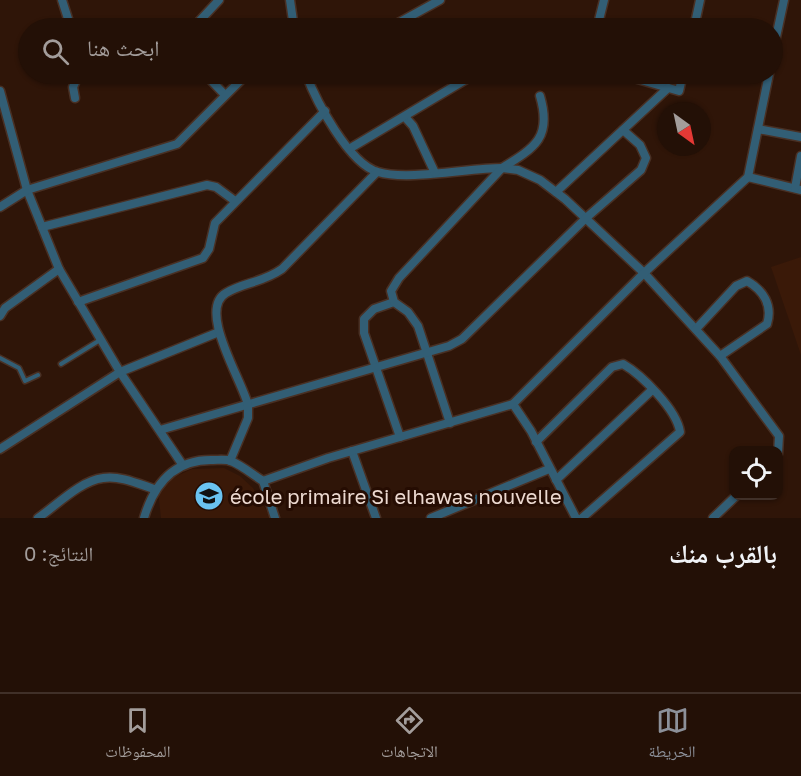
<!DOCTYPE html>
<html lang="ar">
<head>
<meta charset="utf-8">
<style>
  :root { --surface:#231006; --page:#2f1e14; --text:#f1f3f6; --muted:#a39d9b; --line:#403028; --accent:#8c9099 }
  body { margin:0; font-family:"Golos Text","Noto Naskh Arabic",sans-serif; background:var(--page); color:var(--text); direction:rtl }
  .controls { position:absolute; right:18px; bottom:18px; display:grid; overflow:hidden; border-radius:12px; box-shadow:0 2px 4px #0004 }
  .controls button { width:54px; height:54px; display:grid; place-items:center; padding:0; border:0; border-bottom:2px solid var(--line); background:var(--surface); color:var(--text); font:30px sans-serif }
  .compass { position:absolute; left:657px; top:102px; width:54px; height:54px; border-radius:50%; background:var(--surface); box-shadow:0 2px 4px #0004; rotate:147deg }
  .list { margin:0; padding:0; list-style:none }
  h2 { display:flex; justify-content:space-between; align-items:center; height:78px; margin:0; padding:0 24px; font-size:26px }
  h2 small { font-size:20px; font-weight:400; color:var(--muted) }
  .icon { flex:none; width:33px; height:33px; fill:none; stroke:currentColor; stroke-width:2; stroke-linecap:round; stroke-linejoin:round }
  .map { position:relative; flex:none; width:801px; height:518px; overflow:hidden; direction:ltr }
  .search { position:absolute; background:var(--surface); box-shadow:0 2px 4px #0004; left:18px; right:18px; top:18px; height:66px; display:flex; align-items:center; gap:15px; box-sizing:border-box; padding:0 21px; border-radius:33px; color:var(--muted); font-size:22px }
  .sheet { height:174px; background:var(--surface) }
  nav { display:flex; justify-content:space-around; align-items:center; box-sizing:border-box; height:84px; border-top:2px solid var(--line); background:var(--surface); font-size:16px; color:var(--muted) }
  nav a { display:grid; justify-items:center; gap:3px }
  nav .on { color:var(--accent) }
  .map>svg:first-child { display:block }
</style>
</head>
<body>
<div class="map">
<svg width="801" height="518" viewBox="0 0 801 518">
  <rect width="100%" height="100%" fill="#2f1508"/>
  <g fill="#3a1908">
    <path d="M 801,257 L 801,355 L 771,267 Z"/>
    <path d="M 224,468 L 240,476 L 253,488 L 271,518 L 161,518 L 158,491 L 172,478 L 192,469 Z"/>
  </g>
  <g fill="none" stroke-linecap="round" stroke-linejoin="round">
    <g stroke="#493024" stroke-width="7">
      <g id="service">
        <path d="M 0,358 L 19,368 L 25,381 L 38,375"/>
        <path d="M 61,364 L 100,340"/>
      </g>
    </g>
    <g stroke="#493024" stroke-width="11">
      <g id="minor">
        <path d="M 62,0 L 71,28"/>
        <path d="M 290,0 L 294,28"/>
        <path d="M 193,28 L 219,0"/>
        <path d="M 389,28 L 440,0"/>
        <path d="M 597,28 L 604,0"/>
        <path d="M 694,28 L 700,0"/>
        <path d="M 772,56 L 784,0"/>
        <path d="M 205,74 L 225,95"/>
        <path d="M 306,74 C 316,101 349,164 378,172 C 407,181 469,168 502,168 L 518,170 L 540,180 L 565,199 L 644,273 L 720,356 L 779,436 L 778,454"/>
        <path d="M 634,78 L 679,91 L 683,74"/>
        <path d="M 0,91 L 27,190 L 59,269 L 120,372 L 182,464"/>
        <path d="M 75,98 L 73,87 L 79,74"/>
        <path d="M 405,117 L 413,126 L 435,173"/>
        <path d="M 758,129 L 801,137"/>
        <path d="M 349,149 L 475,74"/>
        <path d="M 748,177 L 801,190"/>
        <path d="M 795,188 L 801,156"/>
        <path d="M 556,192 L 668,88"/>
        <path d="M 0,207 L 27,190 L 177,144 L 247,74"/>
        <path d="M 42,227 L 207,185 L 216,187 L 235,201"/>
        <path d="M 78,302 L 203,258 L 209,249 L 215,223 L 325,111"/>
        <path d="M 394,302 L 374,309 L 364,319 L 364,333 L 400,437"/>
        <path d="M 0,316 L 5,308 L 59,269"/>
        <path d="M 696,329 L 736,286 L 747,281 C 763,290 773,305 767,324 L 720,356"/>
        <path d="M 513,404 L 531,431 L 576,518"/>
        <path d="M 450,423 L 418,326 L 408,312 L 394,302 L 391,291 L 399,278 L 502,168 C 536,147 552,137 540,96"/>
        <path d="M 160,430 L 449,346 L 462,339 L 586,218 L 641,170 L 646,158 L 640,145 L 623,130"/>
        <path d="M 536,442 L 612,367 L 623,364 C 642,375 677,410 680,432 L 582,518"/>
        <path d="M 0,449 L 120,372 L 219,332"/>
        <path d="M 352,451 L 376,518"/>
        <path d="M 230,461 L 248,418 L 248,405 C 242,380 197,310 226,293 C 244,282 262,283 282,269 L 377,172"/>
        <path d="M 556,480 L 652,390"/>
        <path d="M 263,481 L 328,458 L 513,404 L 644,273 L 748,177 L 769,74"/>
        <path d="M 38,518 C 57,505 80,481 103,478 C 119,475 139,484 154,489"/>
        <path d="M 144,518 C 154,484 174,459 213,460 C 219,460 226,459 231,461 C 243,466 253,475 263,481 L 275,518"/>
        <path d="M 431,518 L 549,469"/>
        <path d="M 713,518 L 736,496"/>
      </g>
    </g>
    <use href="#service" stroke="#325e75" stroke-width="4"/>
    <use href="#minor" stroke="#325e75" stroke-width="8"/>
  </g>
  <defs>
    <g id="school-disc" transform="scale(1.5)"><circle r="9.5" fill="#6ac3f1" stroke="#250c02"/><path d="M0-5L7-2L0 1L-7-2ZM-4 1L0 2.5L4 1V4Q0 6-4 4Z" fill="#111"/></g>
  </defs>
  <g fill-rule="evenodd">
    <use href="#school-disc" x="209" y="496"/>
  </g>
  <g text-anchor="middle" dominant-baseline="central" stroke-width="6" stroke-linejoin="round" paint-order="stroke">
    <g font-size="20" fill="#ecd9d0" stroke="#250c02" text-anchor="start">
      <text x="230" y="496">école primaire Si elhawas nouvelle</text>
    </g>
  </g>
</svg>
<div class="controls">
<button><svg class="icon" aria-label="locate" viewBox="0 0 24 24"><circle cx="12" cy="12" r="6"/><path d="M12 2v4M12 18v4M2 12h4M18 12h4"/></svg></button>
</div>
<svg class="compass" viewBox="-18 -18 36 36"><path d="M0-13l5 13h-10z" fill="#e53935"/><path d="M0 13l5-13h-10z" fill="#a39d9b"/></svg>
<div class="search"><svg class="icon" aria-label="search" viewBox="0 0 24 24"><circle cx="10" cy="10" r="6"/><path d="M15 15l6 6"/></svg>ابحث هنا</div>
</div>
<section class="sheet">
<h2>بالقرب منك<small>النتائج: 0</small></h2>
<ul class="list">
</ul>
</section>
<nav>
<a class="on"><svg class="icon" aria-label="map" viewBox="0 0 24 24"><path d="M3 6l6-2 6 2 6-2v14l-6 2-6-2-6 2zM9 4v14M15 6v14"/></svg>الخريطة</a>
<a><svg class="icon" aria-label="directions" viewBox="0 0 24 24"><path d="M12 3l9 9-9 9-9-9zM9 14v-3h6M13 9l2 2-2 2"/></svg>الاتجاهات</a>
<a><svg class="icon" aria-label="saved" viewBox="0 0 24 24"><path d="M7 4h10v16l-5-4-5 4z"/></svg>المحفوظات</a>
</nav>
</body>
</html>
